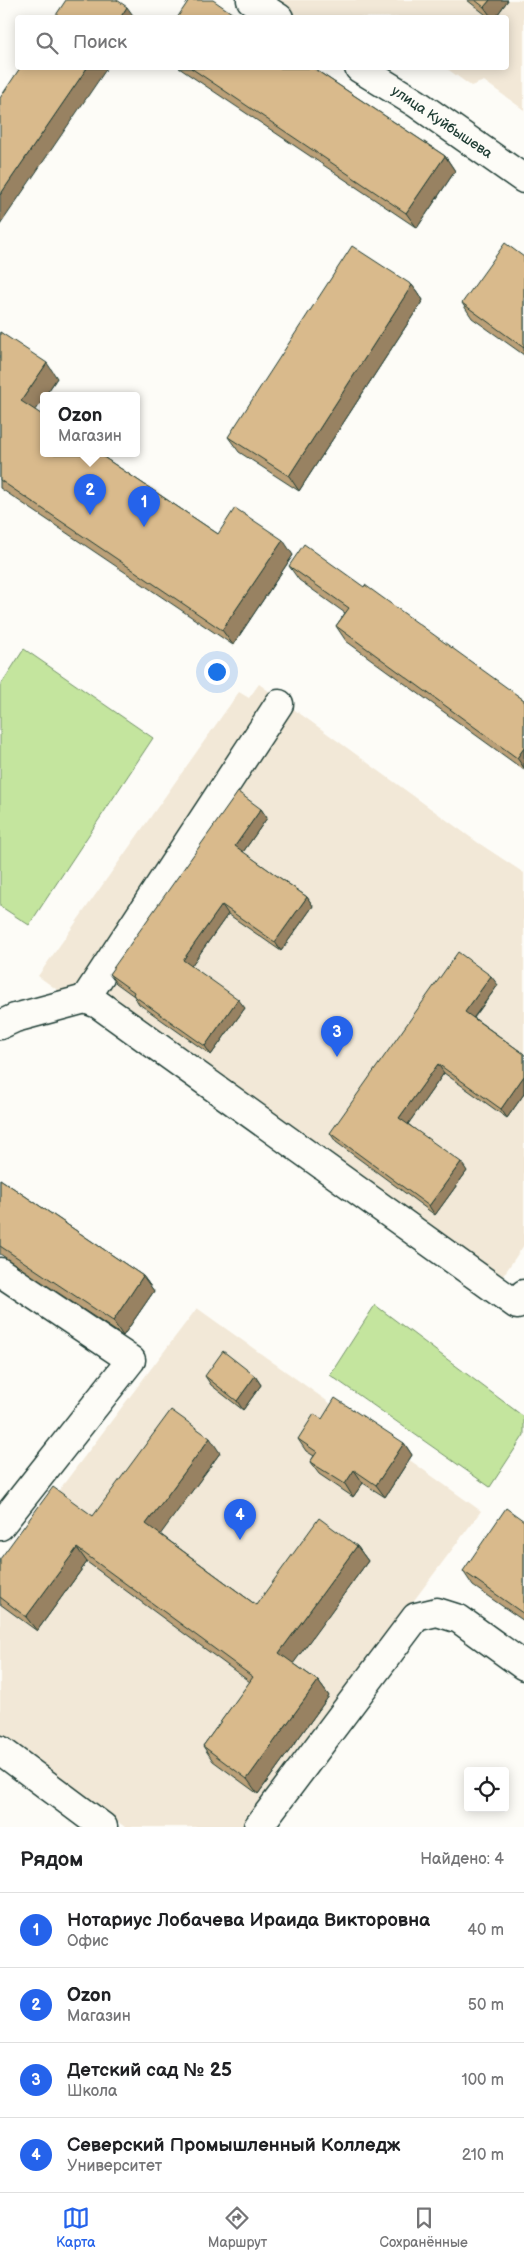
<!DOCTYPE html>
<html lang="ru">
<head>
<meta charset="utf-8">
<style>
  :root { --surface:#fff; --page:#f6f6f6; --text:#202124; --muted:#757577; --line:#e0e0e0; --accent:#2563eb }
  body { margin:0; font-family:"Balsamiq Sans",sans-serif; background:var(--page); color:var(--text) }
  .controls { position:absolute; right:15px; bottom:15px; display:grid; overflow:hidden; border-radius:5px; box-shadow:0 2px 12px #0003 }
  .controls button { width:45px; height:45px; display:grid; place-items:center; padding:0; border:0; border-bottom:1px solid var(--line); background:var(--surface); color:var(--text); font:25px sans-serif }
  .you { position:absolute; left:216px; top:671px; width:18px; height:18px; margin:-12px; border:4px solid #fff; border-radius:50%; background:#1a73e8; box-shadow:0 0 0 8px #1a73e833 }
  .badge { display:grid; place-items:center; width:32px; height:32px; border-radius:50%; background:var(--accent); color:#fff; font-size:16px; font-weight:700 }
  .pin { position:absolute; translate:-50% -41px; filter:drop-shadow(0 1px 2px #0008) }
  .pin::after { content:''; position:absolute; top:26px; width:18px; height:15px; background:inherit; clip-path:polygon(0 0,100% 0,50% 100%) }
  .popup { position:absolute; left:40px; top:392px; width:100px; height:65px; box-sizing:border-box; display:grid; place-content:center; border-radius:5px; background:var(--surface); filter:drop-shadow(0 1px 4px #0005); font-size:16px; white-space:nowrap; color:var(--muted) }
  .popup b { font-size:19px; color:var(--text) }
  .popup::after { content:''; position:absolute; left:50%; top:100%; margin-left:-10px; border:10px solid transparent; border-top-color:var(--surface) }
  .list { margin:0; padding:0; list-style:none }
  h2 { display:flex; justify-content:space-between; align-items:center; height:65px; margin:0; padding:0 20px; font-size:21px }
  h2 small { font-size:16px; font-weight:400; color:var(--muted) }
  .list li { display:grid; grid-template-columns:32px 1fr auto; gap:15px; align-items:center; box-sizing:border-box; height:75px; padding:0 20px; border-top:1px solid var(--line) }
  .list b { display:block; font-size:19px; white-space:nowrap }
  .list p { margin:0; font-size:16px; white-space:nowrap; color:var(--muted) }
  .list em { font-size:16px; font-style:normal; color:var(--muted) }
  .icon { flex:none; width:28px; height:28px; fill:none; stroke:currentColor; stroke-width:2; stroke-linecap:round; stroke-linejoin:round }
  .map { position:relative; flex:none; width:524px; height:1827px; overflow:hidden }
  .search { position:absolute; background:var(--surface); box-shadow:0 2px 12px #0003; left:15px; right:15px; top:15px; height:55px; display:flex; align-items:center; gap:12px; box-sizing:border-box; padding:0 18px; border-radius:5px; color:var(--muted); font-size:19px }
  .sheet { height:365px; background:var(--surface) }
  nav { display:flex; justify-content:space-around; align-items:center; box-sizing:border-box; height:70px; border-top:1px solid var(--line); background:var(--surface); font-size:14px; color:var(--muted) }
  nav a { display:grid; justify-items:center; gap:2px }
  nav .on { color:var(--accent) }
  .map>svg:first-child { display:block }
</style>
</head>
<body>
<div class="map">
<svg width="524" height="1827" viewBox="0 0 524 1827">
  <rect width="100%" height="100%" fill="#fdfcf7"/>
  <filter id="ink" filterUnits="userSpaceOnUse"><feTurbulence type="fractalNoise" baseFrequency=".02" numOctaves="2"/><feDisplacementMap in="SourceGraphic" scale="10" xChannelSelector="R" yChannelSelector="G"/><feConvolveMatrix kernelMatrix="1 2 1 2 8 2 1 2 1" color-interpolation-filters="sRGB"/></filter>
  <g filter="url(#ink)">
    <g fill="#f2e8d7">
      <path d="M 269,0 L 524,0 L 524,110 L 484,81 L 471,86 L 446,68 L 506,68 L 506,18 L 294,17 Z"/>
      <path d="M 259,684 L 477,842 L 524,873 L 524,1245 L 490,1295 L 263,1139 L 38,976 L 239,692 L 249,698 Z"/>
      <path d="M 197,1308 L 481,1511 L 244,1827 L 125,1827 L 0,1737 L 0,1568 Z"/>
    </g>
    <g fill="#c4e59e" stroke="#729169">
      <path d="M 24,649 L 153,738 L 29,925 L 0,906 L 0,686 Z"/>
      <path d="M 375,1305 L 524,1417 L 524,1435 L 490,1487 L 330,1375 Z"/>
    </g>
    <g fill="none" stroke-linecap="round" stroke-linejoin="round">
      <g stroke="#1f3d34" stroke-width="31">
        <g id="minor">
          <path d="M 251,0 L 279,18"/>
          <path d="M 359,68 L 416,103 L 524,179"/>
          <path d="M 85,999 L 279,704"/>
          <path d="M 0,1025 L 15,1018 L 85,999 L 98,1004 L 517,1305 L 524,1294"/>
          <path d="M 0,1272 L 131,1360 L 0,1526"/>
          <path d="M 0,1750 L 103,1827"/>
          <path d="M 258,1827 L 416,1617 L 437,1612 L 459,1619 L 524,1666"/>
        </g>
      </g>
      <use href="#minor" stroke="#fdfcf7" stroke-width="28"/>
    </g>
    <g fill="#bba078" stroke="#1f3d34">
      <path d="M 467,0 L 508,0 L 495,18 L 490,18 Z"/>
      <path d="M 179,68 L 313,68 L 445,156 L 455,171 L 417,228 Z"/>
      <path d="M 524,257 L 524,355 L 472,318 L 462,303 Z"/>
      <path d="M 412,285 L 423,300 L 299,491 L 239,452 L 228,437 Z"/>
      <path d="M 0,332 L 57,378 L 45,396 L 44,396 L 44,398 L 35,411 L 218,534 L 293,555 L 233,645 L 0,488 Z"/>
      <path d="M 289,566 L 524,700 L 524,770 L 346,641 L 336,626 L 345,613 L 299,580 Z"/>
      <path d="M 261,809 L 267,818 L 243,852 L 307,897 L 313,906 L 281,951 L 228,914 L 191,966 L 245,1008 L 211,1055 L 139,1004 L 134,996 L 116,983 L 109,974 Z"/>
      <path d="M 498,985 L 474,1018 L 524,1054 L 524,1094 L 507,1118 L 444,1073 L 408,1124 L 467,1171 L 435,1215 L 336,1142 L 330,1133 Z"/>
      <path d="M 0,1179 L 143,1276 L 154,1291 L 123,1336 L 0,1254 Z"/>
      <path d="M 205,1376 L 255,1376 L 261,1385 L 243,1410 L 211,1385 Z"/>
      <path d="M 322,1419 L 404,1443 L 412,1455 L 385,1497 L 363,1483 L 353,1497 L 319,1474 L 310,1462 L 314,1456 L 306,1451 L 298,1439 Z"/>
      <path d="M 220,1453 L 160,1534 L 256,1605 L 357,1546 L 368,1561 L 293,1663 L 318,1681 L 329,1696 L 258,1794 L 213,1761 L 203,1746 L 250,1682 L 87,1562 L 37,1631 L 0,1604 L 0,1559 L 93,1516 Z"/>
      <path d="M 524,1521 L 524,1621 L 473,1586 L 463,1571 Z"/>
    </g>
    <g fill="#988262" stroke="#1f3d34">
      <path d="M 490,0 L 508,0 L 495,18 L 492,18 L 484,7 Z"/>
      <path d="M 127,7 L 135,18 L 120,18 Z"/>
      <path d="M 87,68 L 107,68 L 0,225 L 0,195 Z"/>
      <path d="M 445,156 L 455,171 L 417,228 L 406,213 Z"/>
      <path d="M 412,285 L 423,300 L 299,491 L 289,476 Z"/>
      <path d="M 47,363 L 57,378 L 45,396 L 44,396 L 44,398 L 32,416 L 21,401 Z"/>
      <path d="M 283,540 L 293,555 L 233,645 L 222,630 Z"/>
      <path d="M 524,748 L 524,768 L 517,758 Z"/>
      <path d="M 261,809 L 267,818 L 241,855 L 235,846 Z"/>
      <path d="M 307,897 L 313,906 L 281,951 L 275,942 Z"/>
      <path d="M 222,905 L 228,914 L 189,969 L 183,960 Z"/>
      <path d="M 491,976 L 498,985 L 471,1021 L 465,1012 Z"/>
      <path d="M 238,999 L 245,1008 L 211,1055 L 205,1046 Z"/>
      <path d="M 438,1064 L 444,1073 L 406,1127 L 399,1118 Z"/>
      <path d="M 524,1076 L 524,1094 L 507,1118 L 501,1109 Z"/>
      <path d="M 461,1162 L 467,1171 L 435,1215 L 429,1206 Z"/>
      <path d="M 143,1276 L 154,1291 L 123,1336 L 113,1321 Z"/>
      <path d="M 255,1376 L 261,1385 L 243,1410 L 237,1401 Z"/>
      <path d="M 210,1438 L 220,1453 L 157,1539 L 146,1524 Z"/>
      <path d="M 404,1443 L 412,1455 L 385,1497 L 376,1485 Z"/>
      <path d="M 354,1470 L 363,1483 L 353,1497 L 345,1484 Z"/>
      <path d="M 357,1546 L 368,1561 L 290,1668 L 279,1653 Z"/>
      <path d="M 77,1548 L 87,1562 L 37,1631 L 26,1617 Z"/>
      <path d="M 318,1681 L 329,1696 L 258,1794 L 247,1779 Z"/>
    </g>
    <g fill="#d9ba8c" stroke="#1f3d34">
      <path d="M 66,0 L 117,0 L 127,7 L 120,18 L 54,18 Z"/>
      <path d="M 189,0 L 213,0 L 239,18 L 177,18 Z"/>
      <path d="M 475,0 L 490,0 L 484,7 Z"/>
      <path d="M 20,68 L 87,68 L 0,195 L 0,98 Z"/>
      <path d="M 191,68 L 313,68 L 445,156 L 406,213 Z"/>
      <path d="M 505,243 L 524,257 L 524,348 L 462,303 Z"/>
      <path d="M 352,246 L 412,285 L 289,476 L 228,437 Z"/>
      <path d="M 0,332 L 47,363 L 21,401 L 44,416 L 44,454 L 99,454 L 218,534 L 235,508 L 283,540 L 222,630 L 0,480 Z"/>
      <path d="M 304,544 L 364,587 L 365,585 L 524,700 L 524,748 L 517,758 L 336,626 L 349,608 L 289,566 Z"/>
      <path d="M 238,792 L 261,809 L 235,846 L 307,897 L 275,942 L 222,905 L 183,960 L 238,999 L 205,1046 L 133,995 L 134,992 L 109,974 Z"/>
      <path d="M 458,952 L 491,976 L 465,1012 L 524,1054 L 524,1076 L 501,1109 L 438,1064 L 399,1118 L 461,1162 L 429,1206 L 330,1133 Z"/>
      <path d="M 0,1179 L 143,1276 L 113,1321 L 0,1246 Z"/>
      <path d="M 223,1351 L 255,1376 L 237,1401 L 205,1376 Z"/>
      <path d="M 335,1398 L 404,1443 L 376,1485 L 354,1470 L 345,1484 L 310,1462 L 317,1452 L 298,1439 L 314,1414 L 322,1419 Z"/>
      <path d="M 171,1410 L 210,1438 L 146,1524 L 256,1605 L 319,1518 L 357,1546 L 279,1653 L 318,1681 L 247,1779 L 203,1746 L 253,1677 L 77,1548 L 26,1617 L 0,1597 L 0,1559 L 53,1487 L 93,1516 Z"/>
      <path d="M 506,1508 L 524,1521 L 524,1614 L 463,1571 Z"/>
    </g>
  </g>
  <g text-anchor="middle" dominant-baseline="central" stroke-width="4" stroke-linejoin="round" paint-order="stroke">
    <g font-size="14" fill="#1f3d34" stroke="#fdfcf7">
      <text transform="translate(442 122) rotate(34)">улица Куйбышева</text>
    </g>
  </g>
</svg>
<div class="controls">
<button><svg class="icon" aria-label="locate" viewBox="0 0 24 24"><circle cx="12" cy="12" r="6"/><path d="M12 2v4M12 18v4M2 12h4M18 12h4"/></svg></button>
</div>
<div class="you"></div>
<div class="pin badge" style="left:144px;top:527px">1</div>
<div class="pin badge" style="left:90px;top:515px">2</div>
<div class="popup"><b>Ozon</b>Магазин</div>
<div class="pin badge" style="left:337px;top:1057px">3</div>
<div class="pin badge" style="left:240px;top:1540px">4</div>
<div class="search"><svg class="icon" aria-label="search" viewBox="0 0 24 24"><circle cx="10" cy="10" r="6"/><path d="M15 15l6 6"/></svg>Поиск</div>
</div>
<section class="sheet">
<h2>Рядом<small>Найдено: 4</small></h2>
<ul class="list">
<li><span class="badge">1</span><div><b>Нотариус Лобачева Ираида Викторовна</b><p>Офис</p></div><em>40 m</em></li>
<li><span class="badge">2</span><div><b>Ozon</b><p>Магазин</p></div><em>50 m</em></li>
<li><span class="badge">3</span><div><b>Детский сад № 25</b><p>Школа</p></div><em>100 m</em></li>
<li><span class="badge">4</span><div><b>Северский Промышленный Колледж</b><p>Университет</p></div><em>210 m</em></li>
</ul>
</section>
<nav>
<a class="on"><svg class="icon" aria-label="map" viewBox="0 0 24 24"><path d="M3 6l6-2 6 2 6-2v14l-6 2-6-2-6 2zM9 4v14M15 6v14"/></svg>Карта</a>
<a><svg class="icon" aria-label="directions" viewBox="0 0 24 24"><path d="M12 3l9 9-9 9-9-9zM9 14v-3h6M13 9l2 2-2 2"/></svg>Маршрут</a>
<a><svg class="icon" aria-label="saved" viewBox="0 0 24 24"><path d="M7 4h10v16l-5-4-5 4z"/></svg>Сохранённые</a>
</nav>
</body>
</html>
